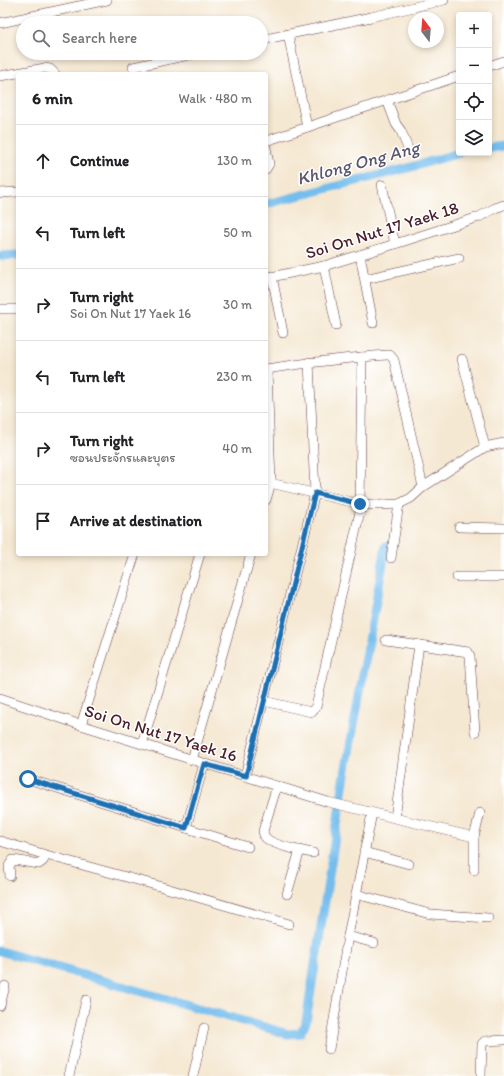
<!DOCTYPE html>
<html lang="en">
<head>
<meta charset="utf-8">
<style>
  :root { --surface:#fff; --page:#f2f2f2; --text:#202124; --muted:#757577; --line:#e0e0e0 }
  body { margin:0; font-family:Itim,"Playpen Sans Thai",sans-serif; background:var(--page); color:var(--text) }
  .controls { position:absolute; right:12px; top:12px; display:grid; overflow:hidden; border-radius:4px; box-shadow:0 2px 6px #0003 }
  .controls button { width:36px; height:36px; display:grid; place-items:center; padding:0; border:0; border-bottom:1px solid var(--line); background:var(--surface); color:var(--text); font:20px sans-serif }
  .compass { position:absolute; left:408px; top:12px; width:36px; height:36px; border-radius:50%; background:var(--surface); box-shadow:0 2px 6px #0003; rotate:344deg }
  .stop { position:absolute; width:12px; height:12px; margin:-9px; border:3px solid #1f6fb2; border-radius:50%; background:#fff }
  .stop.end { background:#1f6fb2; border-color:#fff; box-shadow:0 1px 4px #0008 }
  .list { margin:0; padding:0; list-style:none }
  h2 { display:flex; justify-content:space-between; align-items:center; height:52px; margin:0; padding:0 16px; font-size:17px }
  h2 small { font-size:13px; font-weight:400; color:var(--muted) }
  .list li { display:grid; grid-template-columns:26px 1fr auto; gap:12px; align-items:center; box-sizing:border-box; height:72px; padding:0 16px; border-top:1px solid var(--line) }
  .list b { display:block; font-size:15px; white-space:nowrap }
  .list p { margin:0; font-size:13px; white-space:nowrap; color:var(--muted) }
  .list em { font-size:13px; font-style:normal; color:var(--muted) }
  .icon { flex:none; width:22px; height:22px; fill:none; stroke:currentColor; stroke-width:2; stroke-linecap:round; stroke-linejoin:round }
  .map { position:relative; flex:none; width:504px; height:1076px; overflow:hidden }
  .search { position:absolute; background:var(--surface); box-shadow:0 2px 6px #0003; left:16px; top:16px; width:252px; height:44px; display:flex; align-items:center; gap:10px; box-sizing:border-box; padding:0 14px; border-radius:22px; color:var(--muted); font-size:15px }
  .panel { position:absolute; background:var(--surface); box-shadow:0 2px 6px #0003; left:16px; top:72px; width:252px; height:484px; border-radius:4px }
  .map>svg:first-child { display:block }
</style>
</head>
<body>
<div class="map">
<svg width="504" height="1076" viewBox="0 0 504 1076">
  <rect width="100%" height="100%" fill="#fff"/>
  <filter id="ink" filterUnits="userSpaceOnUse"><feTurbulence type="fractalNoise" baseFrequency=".025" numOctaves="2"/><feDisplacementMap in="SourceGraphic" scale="8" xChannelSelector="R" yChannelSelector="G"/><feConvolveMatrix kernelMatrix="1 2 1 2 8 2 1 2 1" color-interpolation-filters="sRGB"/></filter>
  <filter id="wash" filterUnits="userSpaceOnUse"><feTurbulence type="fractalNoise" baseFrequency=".012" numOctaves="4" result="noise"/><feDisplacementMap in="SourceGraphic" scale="16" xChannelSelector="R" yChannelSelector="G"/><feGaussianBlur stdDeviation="0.9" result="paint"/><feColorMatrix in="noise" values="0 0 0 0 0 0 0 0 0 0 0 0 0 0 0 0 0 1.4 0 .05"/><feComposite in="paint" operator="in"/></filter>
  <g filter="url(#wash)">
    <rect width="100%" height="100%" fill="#f5e8d2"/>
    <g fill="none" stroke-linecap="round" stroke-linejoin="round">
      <g stroke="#74bded" stroke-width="9">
        <path d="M 489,148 L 504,146"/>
        <path d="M 266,204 L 408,168 L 459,153"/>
        <path d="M 0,256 L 18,255"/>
        <path d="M 0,951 L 288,1034 L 300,1033 L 306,1022 L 344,780 L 386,546"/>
      </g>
    </g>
  </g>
  <g filter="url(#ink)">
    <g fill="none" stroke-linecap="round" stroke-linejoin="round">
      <g stroke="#643d44" stroke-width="10">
        <g id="street">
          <path d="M 0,23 L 107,0"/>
          <path d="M 288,34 L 307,127"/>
          <path d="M 261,40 L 371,17 L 444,0"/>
          <path d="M 489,66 L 504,61"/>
          <path d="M 133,67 L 198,53"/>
          <path d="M 0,76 L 45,68 L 50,69 L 55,74"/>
          <path d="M 387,100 L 396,124 L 401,131 L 408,149"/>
          <path d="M 266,141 L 459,76"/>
          <path d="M 266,148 L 269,164 L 266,169"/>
          <path d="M 382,185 L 395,244"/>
          <path d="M 0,193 L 18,192"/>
          <path d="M 360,255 L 373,323"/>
          <path d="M 324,266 L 336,325"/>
          <path d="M 272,276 L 283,333"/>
          <path d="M 266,278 L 324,266 L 395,244 L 479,217 L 495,208 L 504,205"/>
          <path d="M 365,279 L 459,258"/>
          <path d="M 0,309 L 18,309"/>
          <path d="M 462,359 L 485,447"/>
          <path d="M 266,369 C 306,363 346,358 387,355 L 390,355 L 394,360 L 423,487"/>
          <path d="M 266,482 L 360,504 L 380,505 L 399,504 L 411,498 L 423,487 L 485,447 L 504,443"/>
          <path d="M 266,500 L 271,483 L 267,369"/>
          <path d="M 360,504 L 362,357"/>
          <path d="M 459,527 L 504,528"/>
          <path d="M 391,558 L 399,504"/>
          <path d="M 457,577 L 504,577"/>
          <path d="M 386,640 L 468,652 L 470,656 L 475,732"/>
          <path d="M 0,698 L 81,725 L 328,802 L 474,837 L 480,813"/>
          <path d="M 264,701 L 311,712 L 316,707 L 362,503"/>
          <path d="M 81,725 L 135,554"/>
          <path d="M 142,744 L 200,554"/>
          <path d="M 192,760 L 251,554"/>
          <path d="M 245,776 L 315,493 L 309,362"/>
          <path d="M 28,779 L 248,847"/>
          <path d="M 277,786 L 263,831 C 264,833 263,835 265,837 C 271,845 302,851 313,853"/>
          <path d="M 395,818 L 419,645"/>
          <path d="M 186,828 L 204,764"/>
          <path d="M 0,841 L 46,855 L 159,886 L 289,924"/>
          <path d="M 364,852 L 409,864"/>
          <path d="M 474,870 L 474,837"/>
          <path d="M 10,876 L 9,866 L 13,860 L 39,864 L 43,861 L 46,855"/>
          <path d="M 287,894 L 300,850"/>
          <path d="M 356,894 L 430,914 L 488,918"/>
          <path d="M 348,936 L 374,943"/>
          <path d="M 0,1006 L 5,986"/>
          <path d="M 329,1049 L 348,936 L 372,813"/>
          <path d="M 69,1076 L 86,1000"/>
          <path d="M 193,1076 L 204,1028"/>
          <path d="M 481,1076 L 482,1044 L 485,1041 L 504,1040"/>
        </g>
      </g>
      <use href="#street" stroke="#fff" stroke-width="9"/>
    </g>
  </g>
  <g fill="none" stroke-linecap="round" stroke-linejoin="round" filter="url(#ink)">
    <path stroke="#1f6fb2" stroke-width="5" d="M 28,779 L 186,828 L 204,764 L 246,776 L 315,493 L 360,504"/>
  </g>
  <g text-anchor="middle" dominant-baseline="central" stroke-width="3" stroke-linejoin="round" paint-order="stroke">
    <g font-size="17" fill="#4a1f2b" stroke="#fff">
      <text transform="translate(382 230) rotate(-17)">Soi On Nut 17 Yaek 18</text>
      <text transform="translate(161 733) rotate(17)">Soi On Nut 17 Yaek 16</text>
    </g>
    <g font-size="18" font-style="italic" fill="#59566f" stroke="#fff">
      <text transform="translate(358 163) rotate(-15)">Khlong Ong Ang</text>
    </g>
  </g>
</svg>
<div class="controls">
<button>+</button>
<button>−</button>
<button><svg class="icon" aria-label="locate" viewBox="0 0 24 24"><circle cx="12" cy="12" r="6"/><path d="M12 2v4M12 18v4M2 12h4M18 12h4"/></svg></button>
<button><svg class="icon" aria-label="layers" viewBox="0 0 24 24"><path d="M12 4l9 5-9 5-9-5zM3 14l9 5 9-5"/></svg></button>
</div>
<svg class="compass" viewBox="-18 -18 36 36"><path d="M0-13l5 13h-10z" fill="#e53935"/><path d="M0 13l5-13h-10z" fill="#757577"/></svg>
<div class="stop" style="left:28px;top:779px"></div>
<div class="stop end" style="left:360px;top:504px"></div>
<div class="search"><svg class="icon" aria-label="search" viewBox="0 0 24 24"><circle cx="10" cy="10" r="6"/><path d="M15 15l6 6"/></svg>Search here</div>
<section class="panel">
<h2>6 min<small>Walk · 480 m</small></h2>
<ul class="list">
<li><svg class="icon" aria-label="ahead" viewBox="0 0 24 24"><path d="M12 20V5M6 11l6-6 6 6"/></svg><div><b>Continue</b></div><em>130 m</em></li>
<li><svg class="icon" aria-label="left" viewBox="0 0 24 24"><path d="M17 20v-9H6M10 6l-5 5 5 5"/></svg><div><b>Turn left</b></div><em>50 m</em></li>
<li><svg class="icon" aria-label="right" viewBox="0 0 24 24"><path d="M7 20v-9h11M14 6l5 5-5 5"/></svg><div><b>Turn right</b><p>Soi On Nut 17 Yaek 16</p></div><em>30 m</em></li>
<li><svg class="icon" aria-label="left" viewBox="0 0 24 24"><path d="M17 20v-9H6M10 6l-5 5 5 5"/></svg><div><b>Turn left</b></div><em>230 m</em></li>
<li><svg class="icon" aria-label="right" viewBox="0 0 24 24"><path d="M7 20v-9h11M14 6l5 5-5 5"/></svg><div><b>Turn right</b><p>ซอนประจักรและบุตร</p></div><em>40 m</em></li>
<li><svg class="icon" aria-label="arrive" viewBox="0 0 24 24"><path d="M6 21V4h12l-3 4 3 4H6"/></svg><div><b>Arrive at destination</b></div></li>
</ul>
</section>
</div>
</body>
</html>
